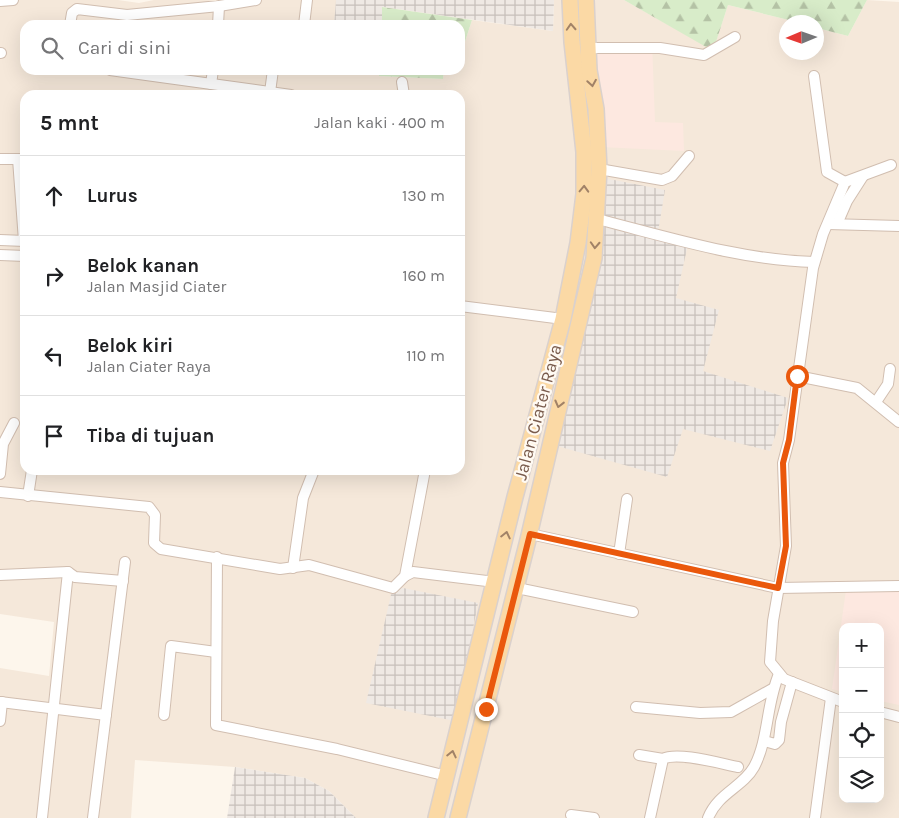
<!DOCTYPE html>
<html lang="id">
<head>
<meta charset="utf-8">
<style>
  :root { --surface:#fff; --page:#f2f2f2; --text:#202124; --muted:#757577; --line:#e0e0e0 }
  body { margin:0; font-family:Karla,sans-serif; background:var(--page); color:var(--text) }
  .controls { position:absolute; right:15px; bottom:15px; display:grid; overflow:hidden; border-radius:10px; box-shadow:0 5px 20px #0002 }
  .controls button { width:45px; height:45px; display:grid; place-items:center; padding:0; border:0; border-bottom:1px solid var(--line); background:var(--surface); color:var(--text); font:25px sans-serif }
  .compass { position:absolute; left:779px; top:15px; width:45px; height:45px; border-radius:50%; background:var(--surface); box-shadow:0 5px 20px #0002; rotate:268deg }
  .stop { position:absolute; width:15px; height:15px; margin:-11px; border:4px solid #ea580c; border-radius:50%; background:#fff }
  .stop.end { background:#ea580c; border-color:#fff; box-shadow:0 1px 5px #0008 }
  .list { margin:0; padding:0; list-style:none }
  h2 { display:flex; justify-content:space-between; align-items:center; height:65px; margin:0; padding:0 20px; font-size:21px }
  h2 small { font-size:16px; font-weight:400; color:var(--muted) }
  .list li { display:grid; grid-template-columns:32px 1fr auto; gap:15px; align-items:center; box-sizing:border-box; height:80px; padding:0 20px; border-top:1px solid var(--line) }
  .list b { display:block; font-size:19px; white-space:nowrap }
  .list p { margin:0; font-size:16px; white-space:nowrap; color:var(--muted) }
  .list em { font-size:16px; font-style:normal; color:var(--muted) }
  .icon { flex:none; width:28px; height:28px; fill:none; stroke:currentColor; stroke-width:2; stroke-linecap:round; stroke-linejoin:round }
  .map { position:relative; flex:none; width:899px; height:818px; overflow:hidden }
  .search { position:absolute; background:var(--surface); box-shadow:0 5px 20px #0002; left:20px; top:20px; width:445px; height:55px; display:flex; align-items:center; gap:12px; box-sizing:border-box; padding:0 18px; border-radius:15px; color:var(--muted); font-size:19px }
  .panel { position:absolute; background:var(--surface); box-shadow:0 5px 20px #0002; left:20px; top:90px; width:445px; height:385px; border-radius:15px }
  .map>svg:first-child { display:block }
</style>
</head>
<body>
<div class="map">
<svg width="899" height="818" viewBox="0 0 899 818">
  <defs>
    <pattern id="industrial-grid" width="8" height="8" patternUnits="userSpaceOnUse" patternTransform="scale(1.25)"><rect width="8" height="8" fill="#efe9e4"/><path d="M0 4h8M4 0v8" fill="none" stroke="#c7c0bb"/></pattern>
    <pattern id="forest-firs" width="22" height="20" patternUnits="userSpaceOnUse" patternTransform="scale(1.25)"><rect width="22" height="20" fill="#d8ecc9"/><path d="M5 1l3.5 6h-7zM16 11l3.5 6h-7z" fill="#b4c2a5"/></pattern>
  </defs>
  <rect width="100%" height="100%" fill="#fdf6ec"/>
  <path fill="#f5e8da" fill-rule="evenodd" d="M 0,0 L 118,0 L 139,3 L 154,0 L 336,0 L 334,25 L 25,25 L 25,70 L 379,70 L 379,76 L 443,79 L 444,70 L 460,70 L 460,57 L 472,20 L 553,31 L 554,0 L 624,0 L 713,50 L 728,5 L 797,22 L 786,22 L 786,52 L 816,52 L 817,28 L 848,36 L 867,0 L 899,2 L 899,818 L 356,818 L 329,791 L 305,778 L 235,767 L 135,760 L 131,818 L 0,818 L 0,668 L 49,676 L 54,622 L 0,614 ZM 25,95 L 460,95 L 460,470 L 25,470 ZM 843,627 L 880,627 L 880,799 L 843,799 Z"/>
  <g fill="#fde8e0">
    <path d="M 652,42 L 655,122 L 683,123 L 684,151 L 600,147 L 594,49 L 615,43 Z"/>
    <path d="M 899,585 L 899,705 L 880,701 L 880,627 L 843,627 L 843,692 L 832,689 L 846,590 Z"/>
  </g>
  <g fill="url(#industrial-grid)">
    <path d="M 336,0 L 554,0 L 553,31 L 383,7 L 382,25 L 334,25 Z"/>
    <path d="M 599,177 L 665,190 L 658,232 L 689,240 L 676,298 L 719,310 L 703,371 L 788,398 L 770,451 L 683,429 L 667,477 L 550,444 L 598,238 Z"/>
    <path d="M 393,586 L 478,603 L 455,721 L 366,703 Z"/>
    <path d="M 235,767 L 305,778 L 329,791 L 356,818 L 227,818 Z"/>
  </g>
  <g fill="url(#forest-firs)">
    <path d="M 624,0 L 867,0 L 848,36 L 817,28 L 816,22 L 797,22 L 728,5 L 713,51 Z"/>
    <path d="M 382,7 L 472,20 L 460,57 L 460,25 L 382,25 Z"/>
    <path d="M 379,70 L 444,70 L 443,79 L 379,76 Z"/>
  </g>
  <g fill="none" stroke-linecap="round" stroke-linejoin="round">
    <g stroke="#d1beb0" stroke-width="12">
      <g id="minor">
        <path d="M 0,1 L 13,0"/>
        <path d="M 70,25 L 72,13 L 77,9 L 127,15 L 219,6 L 256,0"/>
        <path d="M 218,25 L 219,6"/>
        <path d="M 304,25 L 307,0"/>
        <path d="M 588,48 L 660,48 L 704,55 L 735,37"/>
        <path d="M 0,53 L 1,53"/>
        <path d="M 110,70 L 291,95"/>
        <path d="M 814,76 L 827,172 L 845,182"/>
        <path d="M 402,82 L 404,95"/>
        <path d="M 211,84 L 213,70"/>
        <path d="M 270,92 L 273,70"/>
        <path d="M 0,159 L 25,159"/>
        <path d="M 18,159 L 24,241"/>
        <path d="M 599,169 L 662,180 L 672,176 L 689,156"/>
        <path d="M 597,219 C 668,237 740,260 814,262"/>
        <path d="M 828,224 L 899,226"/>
        <path d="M 837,224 L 847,201 L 863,176"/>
        <path d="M 0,240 L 25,241"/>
        <path d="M 0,255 L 25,256"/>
        <path d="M 460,306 L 563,319"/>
        <path d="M 797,376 L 857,388 L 899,422"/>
        <path d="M 876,402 L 888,384 L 890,369"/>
        <path d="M 0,474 L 3,444 L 14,423"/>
        <path d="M 0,492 L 149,507 L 155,515 L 154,543 L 161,549 L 280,569 L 309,565 L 393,588 L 405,576 L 425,470"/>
        <path d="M 28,496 L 32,470"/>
        <path d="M 530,534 L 778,588 L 899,586"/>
        <path d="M 619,554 L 627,499"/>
        <path d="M 217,557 L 216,725 L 337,749 L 447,776"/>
        <path d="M 293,568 L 303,498 L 314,470"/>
        <path d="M 0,575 L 68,572 L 75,577 L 123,581"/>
        <path d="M 405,576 L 413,572 L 495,582"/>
        <path d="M 517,588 L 633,612"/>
        <path d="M 0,702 L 106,715"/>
        <path d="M 843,702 L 784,679 L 770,662 L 773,621 L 786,546 L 783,463 L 789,440 L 813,268 L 823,234 L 845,182 L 891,165"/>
        <path d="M 636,707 L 700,713 L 731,712 L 772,689"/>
        <path d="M 880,712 L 899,717"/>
        <path d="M 164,715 L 171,646 L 216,652"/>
        <path d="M 0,721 L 2,702"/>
        <path d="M 768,742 L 775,744 L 779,740 L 781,722 L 792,682"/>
        <path d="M 639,755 L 663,759"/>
        <path d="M 571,815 L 594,818"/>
        <path d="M 42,818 L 68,572"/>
        <path d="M 93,818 L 125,562"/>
        <path d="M 650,818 L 663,759 C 677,751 722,764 738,767"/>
        <path d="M 708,818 C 718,793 743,787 754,767 C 769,739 766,704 779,674"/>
        <path d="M 815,818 L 831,698"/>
      </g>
    </g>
    <g stroke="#dad1cd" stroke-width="18">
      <g id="primary">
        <path d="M 436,818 L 515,497 L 563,319 L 578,243 L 584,194 L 584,152 L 572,42 L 570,0"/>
        <path d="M 458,818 L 528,540 L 594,258 L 599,169 L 596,109 L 589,70 L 586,0"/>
      </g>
    </g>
    <use href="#minor" stroke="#fff" stroke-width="10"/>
    <use href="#primary" stroke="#fbd9a5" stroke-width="15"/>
  </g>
  <defs><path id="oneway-chevron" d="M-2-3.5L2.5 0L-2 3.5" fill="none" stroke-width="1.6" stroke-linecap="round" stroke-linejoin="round" transform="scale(1.25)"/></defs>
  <g stroke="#a18267">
    <use href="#oneway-chevron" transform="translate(571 27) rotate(-93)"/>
    <use href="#oneway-chevron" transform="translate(592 83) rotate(81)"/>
    <use href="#oneway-chevron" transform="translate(584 189) rotate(-88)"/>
    <use href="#oneway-chevron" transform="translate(595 245) rotate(93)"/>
    <use href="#oneway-chevron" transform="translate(559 404) rotate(104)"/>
    <use href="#oneway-chevron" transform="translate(506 535) rotate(-77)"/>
    <use href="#oneway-chevron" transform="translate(452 754) rotate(-77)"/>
  </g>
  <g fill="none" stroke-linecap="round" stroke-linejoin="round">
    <path stroke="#ea580c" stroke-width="6" d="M 486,709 L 530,534 L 778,588 L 786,546 L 783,463 L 789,440 L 797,376"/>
  </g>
  <g text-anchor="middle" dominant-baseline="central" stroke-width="4.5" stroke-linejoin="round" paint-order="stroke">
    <g font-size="18" fill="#7a5c4d" stroke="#fffaf3">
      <text transform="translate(538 412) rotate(-75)">Jalan Ciater Raya</text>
    </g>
  </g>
</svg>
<div class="controls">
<button>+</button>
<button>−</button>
<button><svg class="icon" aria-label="locate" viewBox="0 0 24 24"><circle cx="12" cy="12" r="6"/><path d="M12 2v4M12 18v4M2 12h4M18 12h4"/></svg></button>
<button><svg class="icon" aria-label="layers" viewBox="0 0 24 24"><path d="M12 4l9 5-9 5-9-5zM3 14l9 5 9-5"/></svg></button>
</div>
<svg class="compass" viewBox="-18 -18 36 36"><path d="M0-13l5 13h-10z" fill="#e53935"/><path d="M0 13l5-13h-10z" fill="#757577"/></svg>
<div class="stop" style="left:797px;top:376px"></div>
<div class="stop end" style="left:486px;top:709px"></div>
<div class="search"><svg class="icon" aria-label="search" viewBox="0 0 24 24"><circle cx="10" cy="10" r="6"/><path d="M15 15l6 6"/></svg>Cari di sini</div>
<section class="panel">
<h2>5 mnt<small>Jalan kaki · 400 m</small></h2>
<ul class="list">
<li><svg class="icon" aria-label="ahead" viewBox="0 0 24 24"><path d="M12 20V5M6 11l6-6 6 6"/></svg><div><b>Lurus</b></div><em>130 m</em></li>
<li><svg class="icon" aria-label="right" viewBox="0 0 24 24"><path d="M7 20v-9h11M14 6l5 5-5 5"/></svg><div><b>Belok kanan</b><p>Jalan Masjid Ciater</p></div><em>160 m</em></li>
<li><svg class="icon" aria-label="left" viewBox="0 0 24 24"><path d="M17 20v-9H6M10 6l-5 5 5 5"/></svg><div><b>Belok kiri</b><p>Jalan Ciater Raya</p></div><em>110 m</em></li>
<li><svg class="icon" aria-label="arrive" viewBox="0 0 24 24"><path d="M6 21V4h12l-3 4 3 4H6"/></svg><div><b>Tiba di tujuan</b></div></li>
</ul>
</section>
</div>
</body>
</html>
